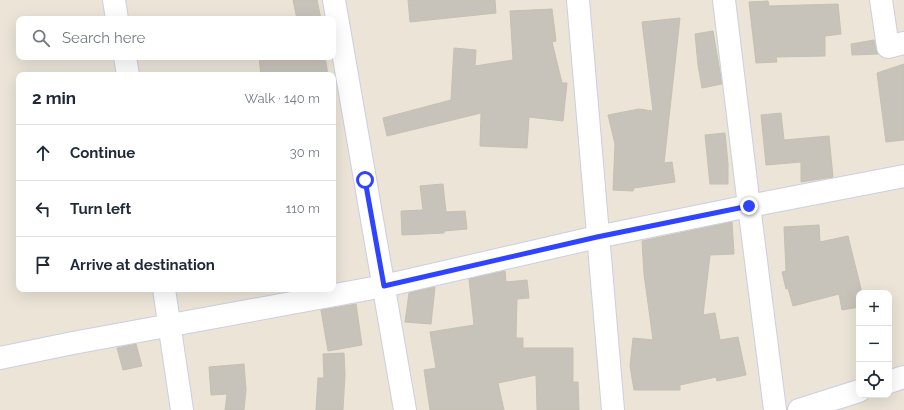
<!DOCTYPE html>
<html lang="en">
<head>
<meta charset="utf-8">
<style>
  :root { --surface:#fff; --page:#f2f2f3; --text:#1f2937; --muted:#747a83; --line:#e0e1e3 }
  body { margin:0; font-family:Raleway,sans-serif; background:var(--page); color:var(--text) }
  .controls { position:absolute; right:12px; bottom:12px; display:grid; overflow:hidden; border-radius:8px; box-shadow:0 4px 16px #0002 }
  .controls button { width:36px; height:36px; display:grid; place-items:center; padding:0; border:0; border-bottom:1px solid var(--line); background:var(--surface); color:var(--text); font:20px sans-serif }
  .stop { position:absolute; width:12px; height:12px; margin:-9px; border:3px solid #2f44ff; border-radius:50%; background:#fff }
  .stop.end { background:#2f44ff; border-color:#fff; box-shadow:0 1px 4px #0008 }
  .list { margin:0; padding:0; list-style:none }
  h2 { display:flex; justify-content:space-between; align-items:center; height:52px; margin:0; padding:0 16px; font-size:17px }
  h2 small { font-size:13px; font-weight:400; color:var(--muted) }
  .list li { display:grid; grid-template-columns:26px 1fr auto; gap:12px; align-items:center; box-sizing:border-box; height:56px; padding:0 16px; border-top:1px solid var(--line) }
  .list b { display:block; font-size:15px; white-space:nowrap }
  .list em { font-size:13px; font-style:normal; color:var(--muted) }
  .icon { flex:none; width:22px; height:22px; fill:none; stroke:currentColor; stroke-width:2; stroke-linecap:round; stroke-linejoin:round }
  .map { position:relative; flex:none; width:904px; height:410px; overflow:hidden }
  .search { position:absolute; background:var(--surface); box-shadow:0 4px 16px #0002; left:16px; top:16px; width:320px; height:44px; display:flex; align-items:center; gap:10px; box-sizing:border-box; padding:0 14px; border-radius:8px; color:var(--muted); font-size:15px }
  .panel { position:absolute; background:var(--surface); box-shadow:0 4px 16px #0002; left:16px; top:72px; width:320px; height:220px; border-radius:8px }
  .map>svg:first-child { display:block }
</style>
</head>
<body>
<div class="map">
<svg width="904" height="410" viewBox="0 0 904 410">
  <rect width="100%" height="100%" fill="#ebe4d7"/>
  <g fill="#c8c3ba" stroke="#c5c0b1">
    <path d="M 293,0 L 317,0 L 321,19 L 297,19 Z"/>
    <path d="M 408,0 L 495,0 L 496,13 L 410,22 Z"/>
    <path d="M 768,1 L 769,6 L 838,4 L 841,34 L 825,36 L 825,56 L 776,57 L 777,62 L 756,63 L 749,2 Z"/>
    <path d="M 552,9 L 556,41 L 552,42 L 562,83 L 567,83 L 563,121 L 529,117 L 527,148 L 480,146 L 481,113 L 387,136 L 383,118 L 451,100 L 454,48 L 476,50 L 475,66 L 513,60 L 510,11 Z"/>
    <path d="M 680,18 L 664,163 L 672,162 L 675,182 L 634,188 L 633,191 L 613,190 L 615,144 L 608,115 L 639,109 L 653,111 L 642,22 Z"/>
    <path d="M 713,31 L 722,84 L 702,88 L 698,65 L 695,34 Z"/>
    <path d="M 874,40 L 876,49 L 878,54 L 852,55 L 851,44 Z"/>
    <path d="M 259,57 L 325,57 L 328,75 L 261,75 Z"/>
    <path d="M 904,64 L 904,140 L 886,142 L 877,73 Z"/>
    <path d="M 781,113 L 784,140 L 829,136 L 833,177 L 801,182 L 801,162 L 766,165 L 761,115 Z"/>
    <path d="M 725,133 L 728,164 L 728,184 L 710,184 L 705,135 Z"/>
    <path d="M 443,184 L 446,212 L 465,211 L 467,229 L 444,231 L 444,233 L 402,235 L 401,211 L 423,210 L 420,186 Z"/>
    <path d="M 732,222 L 734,254 L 710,255 L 703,315 L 715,313 L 720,340 L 738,337 L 746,375 L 717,381 L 716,377 L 680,385 L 680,390 L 634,390 L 630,366 L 633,338 L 653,340 L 644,274 L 642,241 Z"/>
    <path d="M 819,225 L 820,242 L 848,236 L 862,293 L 859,293 L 859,307 L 842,310 L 839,294 L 793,306 L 788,288 L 786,289 L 782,272 L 786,271 L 784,227 Z"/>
    <path d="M 505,271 L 506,282 L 527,280 L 529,298 L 517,299 L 516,338 L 523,338 L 523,348 L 573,348 L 573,382 L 578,382 L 579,410 L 537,410 L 536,375 L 498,383 L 504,410 L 430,410 L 424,370 L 436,368 L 430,332 L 474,325 L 469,279 Z"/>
    <path d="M 434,287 L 435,287 L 431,324 L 405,322 L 409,293 Z"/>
    <path d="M 356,304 L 362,345 L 328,351 L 321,310 Z"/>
    <path d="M 136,344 L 142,366 L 123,370 L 117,348 Z"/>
    <path d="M 344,353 L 345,375 L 343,410 L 316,410 L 318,378 L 324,378 L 323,354 Z"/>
    <path d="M 244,364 L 246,390 L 244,410 L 225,410 L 227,394 L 211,395 L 209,367 Z"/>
  </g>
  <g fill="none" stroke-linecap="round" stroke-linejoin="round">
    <g stroke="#cccee1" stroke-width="24">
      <g id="minor">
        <path d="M 114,0 L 117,19"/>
        <path d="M 334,0 L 405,410"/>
        <path d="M 578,0 L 613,410"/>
        <path d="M 724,0 L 749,206 L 775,410"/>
        <path d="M 881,0 L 888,47 L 904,43"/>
        <path d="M 125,57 L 128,75"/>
        <path d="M 164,289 L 182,410"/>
        <path d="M 0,358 L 73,343 L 384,286 L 597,237 L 749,206 L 904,176"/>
        <path d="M 889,382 L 904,377"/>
        <path d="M 799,410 L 859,391"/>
      </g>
    </g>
    <use href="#minor" stroke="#fff" stroke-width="22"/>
  </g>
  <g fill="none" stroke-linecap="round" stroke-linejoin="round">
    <path stroke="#2f44ff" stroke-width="5" d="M 365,180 L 384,286 L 597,237 L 749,206"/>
  </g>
</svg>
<div class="controls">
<button>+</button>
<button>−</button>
<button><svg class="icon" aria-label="locate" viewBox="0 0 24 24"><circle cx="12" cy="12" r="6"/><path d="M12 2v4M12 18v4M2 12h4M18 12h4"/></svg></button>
</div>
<div class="stop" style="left:365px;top:180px"></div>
<div class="stop end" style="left:749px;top:206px"></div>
<div class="search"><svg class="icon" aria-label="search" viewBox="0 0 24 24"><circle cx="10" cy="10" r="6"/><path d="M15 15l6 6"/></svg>Search here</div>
<section class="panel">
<h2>2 min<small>Walk · 140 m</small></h2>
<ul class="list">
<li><svg class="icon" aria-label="ahead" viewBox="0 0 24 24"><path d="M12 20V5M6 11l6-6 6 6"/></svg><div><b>Continue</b></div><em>30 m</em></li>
<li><svg class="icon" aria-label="left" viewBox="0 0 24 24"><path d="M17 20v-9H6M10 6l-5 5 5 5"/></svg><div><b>Turn left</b></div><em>110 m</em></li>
<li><svg class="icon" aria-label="arrive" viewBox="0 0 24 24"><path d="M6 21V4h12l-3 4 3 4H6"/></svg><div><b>Arrive at destination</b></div></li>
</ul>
</section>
</div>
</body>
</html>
